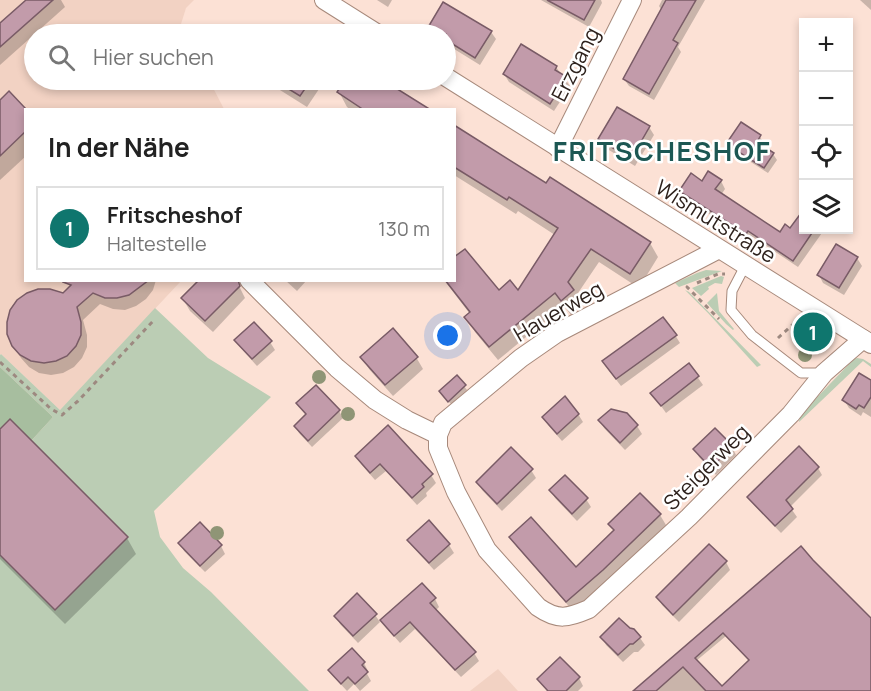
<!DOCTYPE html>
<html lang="de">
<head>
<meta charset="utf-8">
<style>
  :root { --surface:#fff; --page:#f6f6f6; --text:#222; --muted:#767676; --line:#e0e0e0; --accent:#0f766e }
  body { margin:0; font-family:Manrope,sans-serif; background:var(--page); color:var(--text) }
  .controls { position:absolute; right:18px; top:18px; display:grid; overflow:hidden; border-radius:0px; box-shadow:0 3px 9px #0003 }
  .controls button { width:54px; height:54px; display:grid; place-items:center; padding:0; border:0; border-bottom:2px solid var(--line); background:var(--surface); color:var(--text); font:30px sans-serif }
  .you { position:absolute; left:448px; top:336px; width:21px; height:21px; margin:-15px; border:4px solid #fff; border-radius:50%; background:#1a73e8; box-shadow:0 0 0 9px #1a73e833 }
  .badge { display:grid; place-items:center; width:39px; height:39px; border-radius:50%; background:var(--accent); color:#fff; font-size:20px; font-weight:700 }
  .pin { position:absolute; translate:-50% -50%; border:3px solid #fff; box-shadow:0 2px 6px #0006 }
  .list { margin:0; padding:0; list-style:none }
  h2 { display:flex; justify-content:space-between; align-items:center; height:78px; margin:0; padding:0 24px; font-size:26px }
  h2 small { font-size:20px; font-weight:400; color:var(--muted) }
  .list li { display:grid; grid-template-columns:39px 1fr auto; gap:18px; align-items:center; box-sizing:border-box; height:84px; margin:0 12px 12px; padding:0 12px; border:2px solid var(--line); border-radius:0px }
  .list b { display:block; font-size:22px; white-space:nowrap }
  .list p { margin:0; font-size:20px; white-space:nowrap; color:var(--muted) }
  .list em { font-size:20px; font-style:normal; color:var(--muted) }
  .icon { flex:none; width:33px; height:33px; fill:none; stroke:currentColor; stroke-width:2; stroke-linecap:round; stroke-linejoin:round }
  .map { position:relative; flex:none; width:871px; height:691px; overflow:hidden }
  .search { position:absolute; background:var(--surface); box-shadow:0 3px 9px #0003; left:24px; top:24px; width:432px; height:66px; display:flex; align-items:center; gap:15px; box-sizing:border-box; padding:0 21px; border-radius:33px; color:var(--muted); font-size:22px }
  .panel { position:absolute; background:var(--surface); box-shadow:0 3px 9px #0003; left:24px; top:108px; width:432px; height:174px; border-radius:0px }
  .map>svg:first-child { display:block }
</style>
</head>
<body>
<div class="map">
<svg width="871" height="691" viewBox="0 0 871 691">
  <rect width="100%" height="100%" fill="#fce1d5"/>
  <g fill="#f2d2c3">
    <path d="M 0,0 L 194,0 L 186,8 L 181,24 L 186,34 L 34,34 L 34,80 L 209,80 L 224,109 L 26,110 L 26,280 L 181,281 L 60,410 L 1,354 L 0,355 Z"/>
    <path d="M 498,669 L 518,691 L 470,691 Z"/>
  </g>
  <g fill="#bbcdb4">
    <path d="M 706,270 L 722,271 L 679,287 L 675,283 L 697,273 Z"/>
    <path d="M 721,276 L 724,277 L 722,284 L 715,283 L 708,287 L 709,289 L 701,296 L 692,288 Z"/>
    <path d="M 685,290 L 689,292 L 761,365 L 757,367 L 708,313 Z"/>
    <path d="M 717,293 L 719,311 L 734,329 L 733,330 L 726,324 L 707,303 Z"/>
    <path d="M 155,308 L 208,358 L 271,397 L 154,511 L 160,537 L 183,568 L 211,592 L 309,691 L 0,691 L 0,463 L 101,564 L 127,537 L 31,441 L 53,417 L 0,367 L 0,355 L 1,354 L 60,410 Z"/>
    <path d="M 857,358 L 863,359 L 871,364 L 871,367 L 863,361 L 799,422 L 800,415 L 853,360 Z"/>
  </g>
  <path fill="#a7be9f" d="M 0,367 L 53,417 L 31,441 L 10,419 L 0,429 Z"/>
  <g fill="#0003" fill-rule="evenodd">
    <path d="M 28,0 L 61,0 L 65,7 L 0,65 L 0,25 Z"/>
    <path d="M 377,0 L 392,0 L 388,7 Z"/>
    <path d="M 541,0 L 601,0 L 602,3 L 589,27 Z"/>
    <path d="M 662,0 L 705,0 L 678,47 L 681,52 L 654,100 L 629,86 L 624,79 L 662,11 L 659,6 Z"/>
    <path d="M 860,0 L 871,0 L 871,10 Z"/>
    <path d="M 233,26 L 246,34 L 227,34 Z"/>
    <path d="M 257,28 L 266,34 L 253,34 Z"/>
    <path d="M 429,29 L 491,32 L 496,39 L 480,65 L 446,44 L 446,34 L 432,34 Z"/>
    <path d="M 556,67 L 570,86 L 554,111 L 509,82 L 504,74 Z"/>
    <path d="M 233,80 L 246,80 L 242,85 Z"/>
    <path d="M 264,80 L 325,80 L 307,107 Z"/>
    <path d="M 347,80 L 381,80 L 428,110 L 351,110 L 347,107 L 339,92 Z"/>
    <path d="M 0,102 L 26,111 L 26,156 L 0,180 Z"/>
    <path d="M 618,109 L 649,127 L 654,135 L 635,166 L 604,147 L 599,139 Z"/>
    <path d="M 454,126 L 546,185 L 650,243 L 658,257 L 639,288 L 599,262 L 576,296 L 582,305 L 571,315 L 564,306 L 498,360 L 475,332 L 466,317 L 470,314 L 444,280 L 454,280 L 498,292 L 518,292 L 555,235 L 518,211 L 516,214 L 454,175 Z"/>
    <path d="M 760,137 L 764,143 L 761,146 L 773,154 L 777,160 L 768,173 L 732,150 L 728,144 Z"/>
    <path d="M 721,181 L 725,189 L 721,195 L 781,234 L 791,230 L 824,230 L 798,267 L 753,237 L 751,241 L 686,199 L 681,191 L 702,183 Z"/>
    <path d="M 857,258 L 862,266 L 844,295 L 823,283 L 819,275 Z"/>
    <path d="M 78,280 L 156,280 L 153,290 L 146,299 L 136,306 L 125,310 L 113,309 L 100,304 L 83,320 L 87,335 L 87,347 L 82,358 L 74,367 L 63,373 L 51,375 L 39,373 L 29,367 L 21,358 L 13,345 Z"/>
    <path d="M 285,280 L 307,280 L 297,291 Z"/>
    <path d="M 237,282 L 245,298 L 213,332 L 190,311 L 183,299 Z"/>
    <path d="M 675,335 L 680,343 L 621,386 L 608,369 Z"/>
    <path d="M 236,340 L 270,342 L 275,350 L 257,366 L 241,348 Z"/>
    <path d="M 362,357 L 416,357 L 423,369 L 393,396 L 369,369 Z"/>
    <path d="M 689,365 L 703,385 L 666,413 L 652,393 Z"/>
    <path d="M 457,377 L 467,390 L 451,404 L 442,395 Z"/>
    <path d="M 871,382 L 871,417 L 863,412 L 861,416 L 849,408 L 844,400 Z"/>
    <path d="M 298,404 L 339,411 L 343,418 L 312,447 L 299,433 L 295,426 L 307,416 Z"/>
    <path d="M 578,414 L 583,422 L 562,441 L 548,425 L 544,417 Z"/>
    <path d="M 626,414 L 637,426 L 642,434 L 625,450 L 604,428 L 600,420 Z"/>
    <path d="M 0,431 L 127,538 L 136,554 L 65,624 L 0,559 Z"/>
    <path d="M 732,447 L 736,455 L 716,475 L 699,457 L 695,450 Z"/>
    <path d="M 357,456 L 431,475 L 436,483 L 426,493 L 427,496 L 417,505 L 386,471 L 375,480 L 361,464 Z"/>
    <path d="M 818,468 L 822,475 L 790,507 L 797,517 L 781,533 L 754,505 L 749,497 Z"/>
    <path d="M 531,470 L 536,478 L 502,511 L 482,490 L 478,482 Z"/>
    <path d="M 551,491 L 586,499 L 591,507 L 577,521 L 555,498 Z"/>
    <path d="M 640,495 L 660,515 L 666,525 L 610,579 L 573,611 L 517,547 L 511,537 L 576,569 L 615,532 L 610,524 Z"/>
    <path d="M 429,522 L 449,545 L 454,553 L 434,570 L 414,548 L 409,540 Z"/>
    <path d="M 180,543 L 221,546 L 225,554 L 205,572 L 184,551 Z"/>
    <path d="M 801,548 L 871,621 L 871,691 L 635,691 ZM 726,636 L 750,661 L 722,688 L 696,661 Z"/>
    <path d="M 726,562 L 730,570 L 679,622 L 662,605 L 658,597 Z"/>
    <path d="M 422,585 L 435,599 L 439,607 L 435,611 L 474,653 L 479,661 L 461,677 L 415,629 L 400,643 L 387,628 L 382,621 Z"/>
    <path d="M 375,615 L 380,622 L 358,643 L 340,624 L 336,616 Z"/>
    <path d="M 602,637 L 640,638 L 645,645 L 638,652 L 634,652 L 623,662 L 606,645 Z"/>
    <path d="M 364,663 L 368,671 L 366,672 L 371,681 L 360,691 L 354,684 L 347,691 L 335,678 L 330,670 Z"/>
    <path d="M 579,678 L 583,686 L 578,691 L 547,691 L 539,679 Z"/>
  </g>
  <g fill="#c29baa" stroke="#795b66" stroke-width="1.5" fill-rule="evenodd">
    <path d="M 26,0 L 53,0 L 0,47 L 0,23 Z"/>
    <path d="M 547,0 L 595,0 L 584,20 Z"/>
    <path d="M 666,0 L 696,0 L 673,40 L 678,43 L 649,94 L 623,79 Z"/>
    <path d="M 443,2 L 492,31 L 475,58 L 446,40 L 446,34 L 436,34 L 427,29 Z"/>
    <path d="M 521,44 L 557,66 L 555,70 L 567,77 L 550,104 L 503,74 Z"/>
    <path d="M 274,80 L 311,80 L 300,96 Z"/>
    <path d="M 345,80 L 383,80 L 431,110 L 364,110 L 337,92 Z"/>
    <path d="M 9,91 L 26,109 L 26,131 L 0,156 L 0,100 Z"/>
    <path d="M 617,107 L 650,126 L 631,159 L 598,139 Z"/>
    <path d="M 741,122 L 761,135 L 757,142 L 774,153 L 764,168 L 726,144 Z"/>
    <path d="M 454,125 L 546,183 L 550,177 L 651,242 L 630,274 L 591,249 L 568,282 L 574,290 L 561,301 L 555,293 L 489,347 L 464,317 L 470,312 L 445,280 L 454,280 L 454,257 L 465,249 L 499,290 L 510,280 L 518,290 L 558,228 L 509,197 L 507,200 L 454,167 Z"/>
    <path d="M 708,171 L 722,180 L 715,189 L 780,232 L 785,224 L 790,228 L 804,209 L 804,230 L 814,230 L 793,261 L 748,231 L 746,234 L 679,191 L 691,173 L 702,181 Z"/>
    <path d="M 836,244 L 858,257 L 839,288 L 817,275 Z"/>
    <path d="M 64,280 L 149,280 L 129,295 L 117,298 L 105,298 L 93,293 L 77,307 L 81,322 L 81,335 L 76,346 L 67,356 L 56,361 L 44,363 L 31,361 L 20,355 L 12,346 L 7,334 L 7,322 L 10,310 L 17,300 L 27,293 L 38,289 L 50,289 L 63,293 L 71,285 L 63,282 Z"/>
    <path d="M 199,280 L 238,280 L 240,286 L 205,321 L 181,298 Z"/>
    <path d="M 663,317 L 677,335 L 616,379 L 602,361 Z"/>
    <path d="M 254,322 L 272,341 L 252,359 L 234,340 Z"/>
    <path d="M 393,328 L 418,357 L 385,385 L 360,357 Z"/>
    <path d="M 689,363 L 699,376 L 661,406 L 650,393 Z"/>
    <path d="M 859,373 L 871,380 L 871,397 L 864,408 L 859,405 L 856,409 L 842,400 Z"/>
    <path d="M 457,375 L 466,385 L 448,402 L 439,391 Z"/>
    <path d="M 316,385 L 340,410 L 308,441 L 294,426 L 306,414 L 296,403 Z"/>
    <path d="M 565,396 L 579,414 L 557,434 L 542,417 Z"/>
    <path d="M 611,409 L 627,413 L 638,425 L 620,443 L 598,420 Z"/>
    <path d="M 10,419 L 128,537 L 55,610 L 0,555 L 0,429 Z"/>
    <path d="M 388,425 L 433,474 L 422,484 L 424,487 L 412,498 L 380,464 L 370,473 L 355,456 Z"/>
    <path d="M 715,428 L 733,446 L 711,468 L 693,449 Z"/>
    <path d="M 799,446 L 819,467 L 786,500 L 793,509 L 775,526 L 747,497 Z"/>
    <path d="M 511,447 L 533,469 L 497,504 L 476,482 Z"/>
    <path d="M 565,475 L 588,498 L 572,514 L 549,490 Z"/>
    <path d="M 640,493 L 661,514 L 603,570 L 566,602 L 509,537 L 531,517 L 576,567 L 614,530 L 608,524 Z"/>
    <path d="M 429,520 L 450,544 L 429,563 L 407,540 Z"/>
    <path d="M 200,522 L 222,545 L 200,566 L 178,543 Z"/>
    <path d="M 709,544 L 727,561 L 673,615 L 656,597 Z"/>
    <path d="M 801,546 L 813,560 L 871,618 L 871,691 L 706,691 L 683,667 L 656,691 L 633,691 ZM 723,633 L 749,660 L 722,686 L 695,658 Z"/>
    <path d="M 422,583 L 436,598 L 430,603 L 476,652 L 455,670 L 410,622 L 394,636 L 380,620 Z"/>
    <path d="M 357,593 L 377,614 L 353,636 L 334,616 Z"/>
    <path d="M 619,618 L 630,628 L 634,629 L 641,637 L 633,644 L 630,644 L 618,655 L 600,637 Z"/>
    <path d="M 352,648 L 365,662 L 362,665 L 368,672 L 355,684 L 348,677 L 341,684 L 328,670 Z"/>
    <path d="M 560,657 L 580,677 L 566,691 L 548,691 L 537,679 Z"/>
  </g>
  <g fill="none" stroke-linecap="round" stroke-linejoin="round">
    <g stroke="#a7897b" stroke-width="11">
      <path id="lane" d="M 745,266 L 732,291 L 731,310 L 752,335 L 801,373 L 824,373"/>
    </g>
    <g stroke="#a7897b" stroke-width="20">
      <g id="street">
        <path d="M 324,0 L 378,34"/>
        <path d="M 446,77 L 871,344"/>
        <path d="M 558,148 L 632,0"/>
        <path d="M 719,249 L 557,333 L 521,358 L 443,423 L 438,435 L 438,448 L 456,492 L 487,550 L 538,607 C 558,621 568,618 589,609 L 689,517 L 791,414 L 824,373 L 863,339"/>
        <path d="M 249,280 L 337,368 L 375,400 L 407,420 L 438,435"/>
      </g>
    </g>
    <g stroke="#9d8980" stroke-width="3" stroke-dasharray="4.5 4.5" stroke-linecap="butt">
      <path d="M 697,283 L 718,274 L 725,274"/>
      <path d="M 688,286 L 687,287 L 719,319"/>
      <path d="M 778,338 L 798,320"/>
      <path d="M 0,362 L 51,409 L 62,415 L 78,401 L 155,319"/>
    </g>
    <use href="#lane" stroke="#fff" stroke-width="9"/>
    <use href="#street" stroke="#fff" stroke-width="18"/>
  </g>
  <g fill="#8f9576">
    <circle cx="817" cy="347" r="7"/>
    <circle cx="805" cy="355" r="7"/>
    <circle cx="319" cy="377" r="7"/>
    <circle cx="348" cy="414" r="7"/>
    <circle cx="217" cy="533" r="7"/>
  </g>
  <g text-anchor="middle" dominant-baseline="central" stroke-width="5" stroke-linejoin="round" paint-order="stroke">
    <g font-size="21" fill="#2e221d" stroke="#fff">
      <text transform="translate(575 64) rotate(-63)">Erzgang</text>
      <text transform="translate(716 221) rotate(32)">Wismutstraße</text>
      <text transform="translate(558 311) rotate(-30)">Hauerweg</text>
      <text transform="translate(706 467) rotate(-45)">Steigerweg</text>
    </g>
    <g font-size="27" font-weight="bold" letter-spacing="1.5" fill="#1c5753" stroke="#fff">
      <text x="662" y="150">FRITSCHESHOF</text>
    </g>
  </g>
</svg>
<div class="controls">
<button>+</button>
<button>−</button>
<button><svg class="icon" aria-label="locate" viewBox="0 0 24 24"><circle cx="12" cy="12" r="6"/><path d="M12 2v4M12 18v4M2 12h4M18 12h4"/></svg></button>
<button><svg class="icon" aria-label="layers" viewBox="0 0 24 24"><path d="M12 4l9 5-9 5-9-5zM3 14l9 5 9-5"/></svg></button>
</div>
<div class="you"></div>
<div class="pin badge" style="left:813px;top:332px">1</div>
<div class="search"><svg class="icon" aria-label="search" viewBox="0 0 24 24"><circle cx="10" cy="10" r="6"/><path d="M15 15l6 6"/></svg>Hier suchen</div>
<section class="panel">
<h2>In der Nähe<small></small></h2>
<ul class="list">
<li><span class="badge">1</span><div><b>Fritscheshof</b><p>Haltestelle</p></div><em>130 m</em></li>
</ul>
</section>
</div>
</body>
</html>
